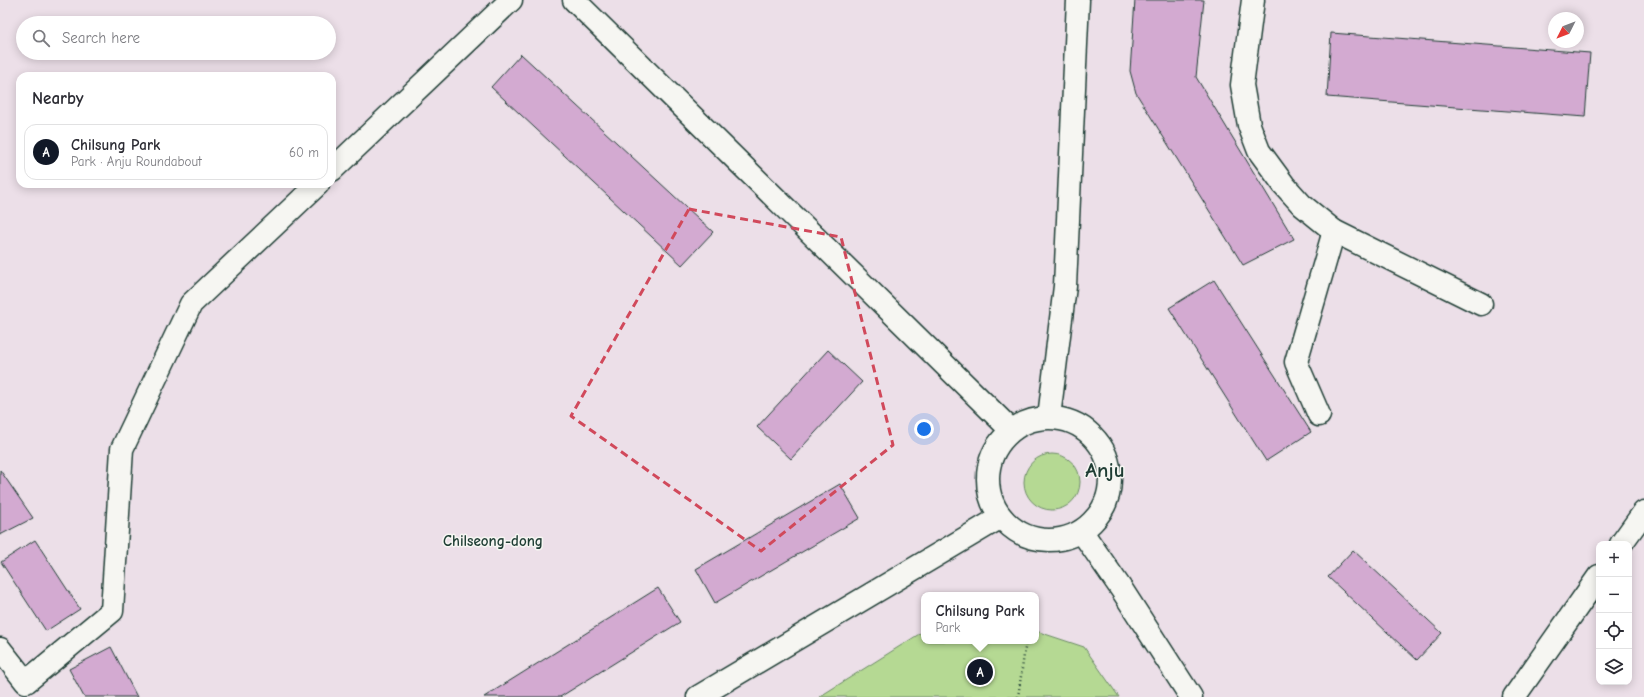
<!DOCTYPE html>
<html lang="en">
<head>
<meta charset="utf-8">
<style>
  :root { --surface:#fff; --page:#f7f7f7; --text:#2b2b33; --muted:#7c7c81; --line:#e1e1e2; --accent:#111827 }
  body { margin:0; font-family:"Comic Neue",sans-serif; background:var(--page); color:var(--text) }
  .controls { position:absolute; right:12px; bottom:12px; display:grid; overflow:hidden; border-radius:8px; box-shadow:0 2px 10px #0003 }
  .controls button { width:36px; height:36px; display:grid; place-items:center; padding:0; border:0; border-bottom:1px solid var(--line); background:var(--surface); color:var(--text); font:20px sans-serif }
  .compass { position:absolute; left:1548px; top:12px; width:36px; height:36px; border-radius:50%; background:var(--surface); box-shadow:0 2px 10px #0003; rotate:228deg }
  .you { position:absolute; left:924px; top:429px; width:14px; height:14px; margin:-10px; border:3px solid #fff; border-radius:50%; background:#1a73e8; box-shadow:0 0 0 6px #1a73e833 }
  .badge { display:grid; place-items:center; width:26px; height:26px; border-radius:50%; background:var(--accent); color:#fff; font-size:13px; font-weight:700 }
  .pin { position:absolute; translate:-50% -50%; border:2px solid #fff; box-shadow:0 1px 4px #0006 }
  .popup { position:absolute; left:921px; top:592px; width:118px; height:52px; box-sizing:border-box; display:grid; place-content:center; border-radius:8px; background:var(--surface); filter:drop-shadow(0 1px 3px #0005); font-size:13px; white-space:nowrap; color:var(--muted) }
  .popup b { font-size:15px; color:var(--text) }
  .popup::after { content:''; position:absolute; left:50%; top:100%; margin-left:-8px; border:8px solid transparent; border-top-color:var(--surface) }
  .list { margin:0; padding:0; list-style:none }
  h2 { display:flex; justify-content:space-between; align-items:center; height:52px; margin:0; padding:0 16px; font-size:17px }
  h2 small { font-size:13px; font-weight:400; color:var(--muted) }
  .list li { display:grid; grid-template-columns:26px 1fr auto; gap:12px; align-items:center; box-sizing:border-box; height:56px; margin:0 8px 8px; padding:0 8px; border:1px solid var(--line); border-radius:12px }
  .list b { display:block; font-size:15px; white-space:nowrap }
  .list p { margin:0; font-size:13px; white-space:nowrap; color:var(--muted) }
  .list em { font-size:13px; font-style:normal; color:var(--muted) }
  .icon { flex:none; width:22px; height:22px; fill:none; stroke:currentColor; stroke-width:2; stroke-linecap:round; stroke-linejoin:round }
  .map { position:relative; flex:none; width:1644px; height:697px; overflow:hidden }
  .search { position:absolute; background:var(--surface); box-shadow:0 2px 10px #0003; left:16px; top:16px; width:320px; height:44px; display:flex; align-items:center; gap:10px; box-sizing:border-box; padding:0 14px; border-radius:22px; color:var(--muted); font-size:15px }
  .panel { position:absolute; background:var(--surface); box-shadow:0 2px 10px #0003; left:16px; top:72px; width:320px; height:116px; border-radius:12px }
  .map>svg:first-child { display:block }
</style>
</head>
<body>
<div class="map">
<svg width="1644" height="697" viewBox="0 0 1644 697">
  <rect width="100%" height="100%" fill="#ecdfe8"/>
  <filter id="ink" filterUnits="userSpaceOnUse"><feTurbulence type="fractalNoise" baseFrequency=".025" numOctaves="2"/><feDisplacementMap in="SourceGraphic" scale="8" xChannelSelector="R" yChannelSelector="G"/><feConvolveMatrix kernelMatrix="1 2 1 2 8 2 1 2 1" color-interpolation-filters="sRGB"/></filter>
  <g filter="url(#ink)">
    <g fill="#b5d993" stroke="#6a8b64">
      <circle cx="1052" cy="482" r="28"/>
      <path d="M 924,631 L 924,641 L 1036,641 L 1036,631 L 1084,647 L 1119,697 L 819,697 Z"/>
    </g>
    <g fill="#d3aad1" stroke="#1f3d34">
      <path d="M 1135,0 L 1204,0 L 1196,77 L 1294,239 L 1243,265 L 1136,93 L 1130,71 Z"/>
      <path d="M 1331,33 L 1590,53 L 1585,117 L 1327,97 Z"/>
      <path d="M 521,54 L 713,232 L 682,265 L 491,87 Z"/>
      <path d="M 1214,280 L 1311,432 L 1266,461 L 1169,308 Z"/>
      <path d="M 828,350 L 862,382 L 791,459 L 757,427 Z"/>
      <path d="M 0,470 L 33,518 L 0,535 Z"/>
      <path d="M 840,484 L 860,518 L 715,603 L 696,569 Z"/>
      <path d="M 35,540 L 80,609 L 46,631 L 1,562 Z"/>
      <path d="M 1353,550 L 1442,633 L 1417,660 L 1328,577 Z"/>
      <path d="M 658,588 L 680,622 L 560,697 L 484,697 Z"/>
      <path d="M 111,647 L 137,697 L 84,697 L 69,669 Z"/>
    </g>
    <g fill="none" stroke-linecap="round" stroke-linejoin="round">
      <g stroke="#1f3d34" stroke-width="25">
        <g id="minor">
          <path d="M 1253,0 L 1242,85 L 1249,125 L 1259,151 L 1284,185 L 1302,205 L 1334,231 L 1481,304"/>
          <path d="M 332,170 L 511,0"/>
          <path d="M 1319,415 L 1296,362 L 1334,231"/>
          <path d="M 1082,532 L 1122,590 L 1191,697"/>
          <path d="M 1621,544 L 1644,512"/>
          <path d="M 0,649 L 26,682 L 112,611 L 122,449 L 191,304 L 318,184"/>
          <path d="M 1514,697 L 1599,576"/>
        </g>
      </g>
      <g stroke="#1f3d34" stroke-width="25">
        <g id="major">
          <path d="M 574,0 L 1011,430"/>
          <path d="M 1049,417 L 1065,286 L 1078,0"/>
          <circle cx="1049" cy="479" r="61"/>
          <path d="M 698,697 L 1001,517"/>
        </g>
      </g>
      <path stroke="#1f3d34" stroke-width="2.5" stroke-dasharray="1 3" stroke-linecap="butt" d="M 1018,697 L 1026,641"/>
      <use href="#minor" stroke="#f6f6f2" stroke-width="22"/>
      <use href="#major" stroke="#f6f6f2" stroke-width="22"/>
    </g>
  </g>
  <path fill="none" stroke="#d1495b" stroke-width="3" stroke-dasharray="8 5" stroke-linejoin="round" d="M 689,209 L 841,237 L 893,445 L 761,551 L 571,416 Z"/>
  <g text-anchor="middle" dominant-baseline="central" stroke-width="3" stroke-linejoin="round" paint-order="stroke">
    <g font-size="15" font-weight="bold" fill="#1f3d34" stroke="#f6f6f2">
      <text x="493" y="541">Chilseong-dong</text>
    </g>
    <g font-size="21" font-weight="bold" fill="#1f3d34" stroke="#f6f6f2">
      <text x="1105" y="470">Anju</text>
    </g>
  </g>
</svg>
<div class="controls">
<button>+</button>
<button>−</button>
<button><svg class="icon" aria-label="locate" viewBox="0 0 24 24"><circle cx="12" cy="12" r="6"/><path d="M12 2v4M12 18v4M2 12h4M18 12h4"/></svg></button>
<button><svg class="icon" aria-label="layers" viewBox="0 0 24 24"><path d="M12 4l9 5-9 5-9-5zM3 14l9 5 9-5"/></svg></button>
</div>
<svg class="compass" viewBox="-18 -18 36 36"><path d="M0-13l5 13h-10z" fill="#e53935"/><path d="M0 13l5-13h-10z" fill="#7c7c81"/></svg>
<div class="you"></div>
<div class="pin badge" style="left:980px;top:672px">A</div>
<div class="popup"><b>Chilsung Park</b>Park</div>
<div class="search"><svg class="icon" aria-label="search" viewBox="0 0 24 24"><circle cx="10" cy="10" r="6"/><path d="M15 15l6 6"/></svg>Search here</div>
<section class="panel">
<h2>Nearby<small></small></h2>
<ul class="list">
<li><span class="badge">A</span><div><b>Chilsung Park</b><p>Park · Anju Roundabout</p></div><em>60 m</em></li>
</ul>
</section>
</div>
</body>
</html>
